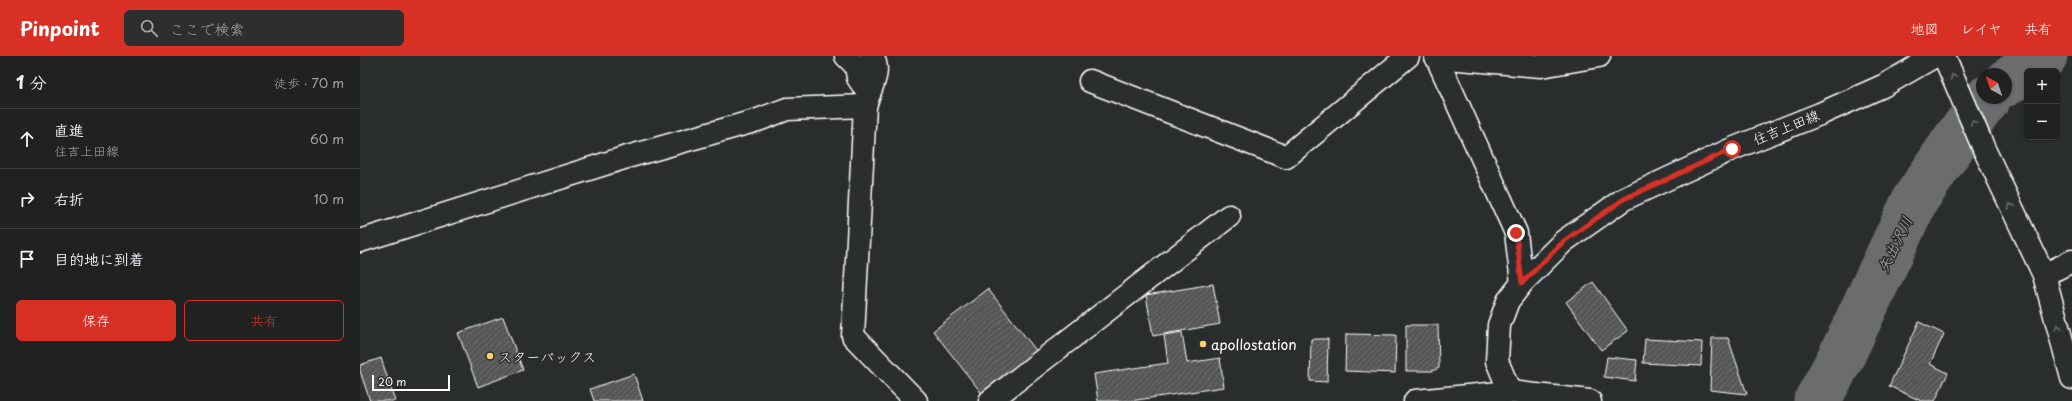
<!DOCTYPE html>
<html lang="ja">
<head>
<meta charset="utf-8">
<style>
  :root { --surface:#202222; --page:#2d2f2f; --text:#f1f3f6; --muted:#a2a4a5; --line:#3d3f40; --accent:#d93025 }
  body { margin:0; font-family:"Playpen Sans","Klee One",sans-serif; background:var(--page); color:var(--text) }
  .controls { position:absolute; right:12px; top:12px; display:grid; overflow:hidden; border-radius:6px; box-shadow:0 1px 3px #0004 }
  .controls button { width:36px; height:36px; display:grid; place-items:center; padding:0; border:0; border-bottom:1px solid var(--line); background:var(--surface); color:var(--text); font:20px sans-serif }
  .compass { position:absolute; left:1616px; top:12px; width:36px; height:36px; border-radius:50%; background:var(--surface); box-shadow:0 1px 3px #0004; rotate:320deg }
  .scale { position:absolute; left:12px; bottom:10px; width:78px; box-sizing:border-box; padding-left:4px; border:2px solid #fff; border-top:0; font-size:11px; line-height:14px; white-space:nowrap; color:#fff; -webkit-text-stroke:3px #2a2d2e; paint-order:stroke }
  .stop { position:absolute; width:12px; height:12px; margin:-9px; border:3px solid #d93025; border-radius:50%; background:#fff }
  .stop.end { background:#d93025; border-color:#fff; box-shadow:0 1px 4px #0008 }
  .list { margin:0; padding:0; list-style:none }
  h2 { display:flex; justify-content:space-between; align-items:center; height:52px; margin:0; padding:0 16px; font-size:17px }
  h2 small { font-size:13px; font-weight:400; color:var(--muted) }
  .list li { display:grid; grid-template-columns:26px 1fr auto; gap:12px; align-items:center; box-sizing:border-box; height:60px; padding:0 16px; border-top:1px solid var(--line) }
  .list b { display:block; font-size:15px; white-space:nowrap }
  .list p { margin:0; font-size:13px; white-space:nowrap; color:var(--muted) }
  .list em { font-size:13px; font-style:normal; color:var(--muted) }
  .actions { display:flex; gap:8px; padding:12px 16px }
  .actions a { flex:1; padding:9px 0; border:1px solid var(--accent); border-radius:6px; text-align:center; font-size:14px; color:var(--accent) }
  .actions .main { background:var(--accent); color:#fff }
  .icon { flex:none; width:22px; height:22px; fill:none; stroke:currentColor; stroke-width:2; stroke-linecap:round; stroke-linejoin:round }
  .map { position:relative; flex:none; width:1712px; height:345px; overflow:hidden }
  header { display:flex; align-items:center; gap:24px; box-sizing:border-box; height:56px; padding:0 20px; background:var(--accent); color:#fff }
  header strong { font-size:19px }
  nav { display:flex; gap:22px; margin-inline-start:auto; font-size:14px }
  .search { width:280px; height:36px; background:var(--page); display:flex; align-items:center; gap:10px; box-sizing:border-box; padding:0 14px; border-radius:6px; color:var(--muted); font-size:15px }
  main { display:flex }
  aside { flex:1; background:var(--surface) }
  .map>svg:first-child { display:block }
</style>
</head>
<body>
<header>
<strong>Pinpoint</strong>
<div class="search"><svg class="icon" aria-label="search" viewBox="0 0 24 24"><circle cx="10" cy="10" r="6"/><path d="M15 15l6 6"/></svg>ここで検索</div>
<nav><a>地図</a><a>レイヤ</a><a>共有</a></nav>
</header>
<main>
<aside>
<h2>1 分<small>徒歩 · 70 m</small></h2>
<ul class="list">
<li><svg class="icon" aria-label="ahead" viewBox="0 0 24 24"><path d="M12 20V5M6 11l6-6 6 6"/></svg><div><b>直進</b><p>住吉上田線</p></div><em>60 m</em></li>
<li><svg class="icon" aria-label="right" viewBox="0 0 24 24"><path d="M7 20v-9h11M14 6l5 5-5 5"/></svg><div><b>右折</b></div><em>10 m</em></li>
<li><svg class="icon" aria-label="arrive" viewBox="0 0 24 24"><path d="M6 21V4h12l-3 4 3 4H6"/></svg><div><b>目的地に到着</b></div></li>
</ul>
<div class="actions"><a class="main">保存</a><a>共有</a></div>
</aside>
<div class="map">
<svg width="1712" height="345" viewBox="0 0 1712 345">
  <defs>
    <pattern id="building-hatch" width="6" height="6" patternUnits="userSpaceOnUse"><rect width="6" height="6" fill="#555758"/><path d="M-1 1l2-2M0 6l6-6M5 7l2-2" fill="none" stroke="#6e7071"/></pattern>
  </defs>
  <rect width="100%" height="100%" fill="#2a2d2e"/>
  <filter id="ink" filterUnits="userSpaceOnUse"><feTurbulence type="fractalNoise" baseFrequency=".025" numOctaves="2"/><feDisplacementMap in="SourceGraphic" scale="8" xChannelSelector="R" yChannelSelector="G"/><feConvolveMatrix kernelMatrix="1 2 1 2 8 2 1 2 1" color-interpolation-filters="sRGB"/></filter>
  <g filter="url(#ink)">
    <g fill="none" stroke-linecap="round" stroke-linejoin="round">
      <g stroke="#6a6c6d" stroke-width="47">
        <path d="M 1646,27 L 1684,0"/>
        <path d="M 1457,345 L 1480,303 L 1555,144 L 1597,82 L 1628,42"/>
      </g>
    </g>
    <g fill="url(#building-hatch)" stroke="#fff">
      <path d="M 1233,226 L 1268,275 L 1241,294 L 1206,246 Z"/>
      <path d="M 853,228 L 860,268 L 793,280 L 786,239 Z"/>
      <path d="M 628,233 L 678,297 L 623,339 L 573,275 Z"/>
      <path d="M 143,261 L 163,314 L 118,331 L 98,277 Z"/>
      <path d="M 1559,266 L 1584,278 L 1570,308 L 1588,317 L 1575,345 L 1561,345 L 1529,330 Z"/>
      <path d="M 1046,269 L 1078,269 L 1079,312 L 1072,315 L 1046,315 Z"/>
      <path d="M 822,276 L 827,307 L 860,302 L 864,331 L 770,345 L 738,345 L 734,318 L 808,307 L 804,279 Z"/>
      <path d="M 986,278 L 1036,279 L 1035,317 L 985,315 Z"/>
      <path d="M 1352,282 L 1368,282 L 1387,338 L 1350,334 Z"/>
      <path d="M 951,283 L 968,283 L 967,326 L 950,325 Z"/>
      <path d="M 1285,283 L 1342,286 L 1341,310 L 1283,307 Z"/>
      <path d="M 1247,301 L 1277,304 L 1275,325 L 1244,321 Z"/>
      <path d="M 21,302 L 35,345 L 10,345 L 0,315 L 0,309 Z"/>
      <path d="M 274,318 L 283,345 L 234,345 L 230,333 Z"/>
    </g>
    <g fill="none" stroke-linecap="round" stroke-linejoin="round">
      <g stroke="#fff" stroke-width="25">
        <g id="minor">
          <path d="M 486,0 L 496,10 L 498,22 L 509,38 L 505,50 L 493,280 L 556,345"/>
          <path d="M 1076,0 L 1156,177 L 1162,227"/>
          <path d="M 1584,0 L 1624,93 L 1684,219 L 1712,322"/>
          <path d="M 1076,1 L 1181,10 L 1239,0"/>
          <path d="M 730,25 L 926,101 L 1048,0"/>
          <path d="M 509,38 C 514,25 520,13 512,0"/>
          <path d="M 0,185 L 267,101 L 398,64 L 427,53 L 505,50"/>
          <path d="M 1684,219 L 1712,205"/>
          <path d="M 630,345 L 869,160"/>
        </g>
      </g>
      <g stroke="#fff" stroke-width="25">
        <path id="major" d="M 1150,336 L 1137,305 L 1139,269 L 1148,245 L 1162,227 L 1204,185 L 1264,143 L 1372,93 L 1460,58 L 1523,30 L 1575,0"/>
      </g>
      <g stroke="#fff" stroke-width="25">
        <path id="highway" d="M 1055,345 L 1150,336 L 1230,345"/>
      </g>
      <use href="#minor" stroke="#2a2d2e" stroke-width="22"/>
      <use href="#major" stroke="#2a2d2e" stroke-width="22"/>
      <use href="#highway" stroke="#2a2d2e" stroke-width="22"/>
    </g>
    <defs><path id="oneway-chevron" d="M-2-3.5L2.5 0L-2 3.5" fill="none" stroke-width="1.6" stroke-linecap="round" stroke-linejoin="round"/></defs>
    <g stroke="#6a6c6d">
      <use href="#oneway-chevron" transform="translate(1593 21) rotate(-112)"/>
      <use href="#oneway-chevron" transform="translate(1613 67) rotate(-114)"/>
      <use href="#oneway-chevron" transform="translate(1651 150) rotate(-115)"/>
      <use href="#oneway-chevron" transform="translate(1698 271) rotate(-105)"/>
    </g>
  </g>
  <g fill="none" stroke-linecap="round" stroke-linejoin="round" filter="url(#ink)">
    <path stroke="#d93025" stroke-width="5" d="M 1156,177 L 1162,227 L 1204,185 L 1264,143 L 1372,93"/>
  </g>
  <g fill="#ffd166" stroke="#2a2d2e" stroke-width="1.5">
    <circle cx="843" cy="288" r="4"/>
    <circle cx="130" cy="300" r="4"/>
  </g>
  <g text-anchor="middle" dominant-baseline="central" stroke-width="3" stroke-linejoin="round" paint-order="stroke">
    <g font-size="14" fill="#fff" stroke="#2a2d2e">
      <text transform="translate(1426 71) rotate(-22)">住吉上田線</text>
    </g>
    <g font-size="14" fill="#fff" stroke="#2a2d2e" text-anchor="start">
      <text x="851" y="288">apollostation</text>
      <text x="138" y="300">スターバックス</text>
    </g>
    <g font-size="15" font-style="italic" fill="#b4b6b6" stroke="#2a2d2e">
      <text transform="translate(1534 188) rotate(-64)">矢出沢川</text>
    </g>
  </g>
</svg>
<div class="controls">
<button>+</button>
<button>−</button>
</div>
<svg class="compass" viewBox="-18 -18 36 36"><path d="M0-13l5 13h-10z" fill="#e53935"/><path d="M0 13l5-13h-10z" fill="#a2a4a5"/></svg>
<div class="scale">20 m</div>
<div class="stop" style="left:1372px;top:93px"></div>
<div class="stop end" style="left:1156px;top:177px"></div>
</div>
</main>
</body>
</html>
